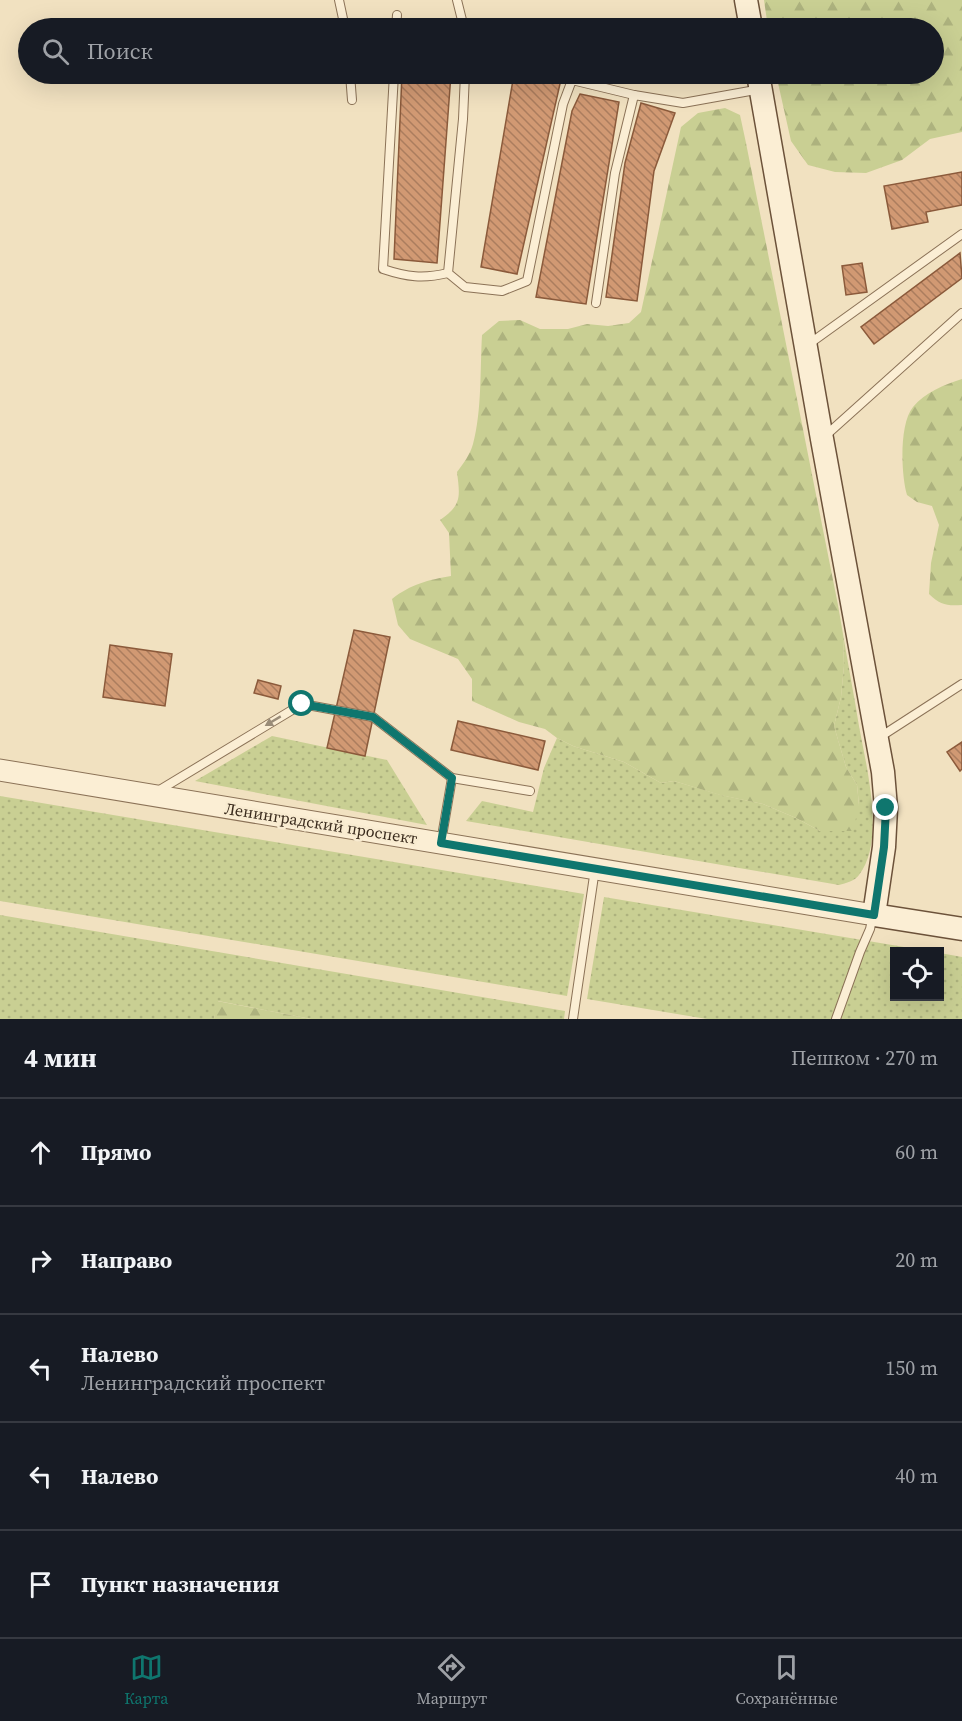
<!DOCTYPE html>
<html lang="ru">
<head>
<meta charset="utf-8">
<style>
  :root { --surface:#171b24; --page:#242831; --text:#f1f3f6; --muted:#9ea1a6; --line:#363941; --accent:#0f766e }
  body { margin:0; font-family:"Source Serif 4",serif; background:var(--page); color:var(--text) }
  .controls { position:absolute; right:18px; bottom:18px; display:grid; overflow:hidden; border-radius:0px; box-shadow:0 6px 24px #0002 }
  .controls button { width:54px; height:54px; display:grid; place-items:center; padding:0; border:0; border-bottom:2px solid var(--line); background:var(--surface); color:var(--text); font:30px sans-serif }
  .stop { position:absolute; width:18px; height:18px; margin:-14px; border:4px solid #0f766e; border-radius:50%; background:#fff }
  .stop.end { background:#0f766e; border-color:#fff; box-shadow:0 2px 6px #0008 }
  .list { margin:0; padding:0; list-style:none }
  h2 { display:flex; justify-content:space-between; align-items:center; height:78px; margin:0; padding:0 24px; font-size:26px }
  h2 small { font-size:20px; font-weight:400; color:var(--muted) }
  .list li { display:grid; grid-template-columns:39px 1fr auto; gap:18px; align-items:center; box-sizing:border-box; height:108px; padding:0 24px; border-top:2px solid var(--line) }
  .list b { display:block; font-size:22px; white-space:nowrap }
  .list p { margin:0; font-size:20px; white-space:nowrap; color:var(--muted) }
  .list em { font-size:20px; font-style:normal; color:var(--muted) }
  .icon { flex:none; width:33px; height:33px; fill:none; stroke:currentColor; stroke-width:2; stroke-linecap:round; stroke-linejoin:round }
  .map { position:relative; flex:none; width:962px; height:1019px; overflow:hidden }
  .search { position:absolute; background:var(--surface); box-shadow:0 6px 24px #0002; left:18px; right:18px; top:18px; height:66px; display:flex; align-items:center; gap:15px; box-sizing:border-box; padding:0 21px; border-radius:33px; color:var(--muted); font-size:22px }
  .sheet { height:618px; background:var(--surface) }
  nav { display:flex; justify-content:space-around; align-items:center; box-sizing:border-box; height:84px; border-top:2px solid var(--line); background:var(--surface); font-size:16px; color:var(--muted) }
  nav a { display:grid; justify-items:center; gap:3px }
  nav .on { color:var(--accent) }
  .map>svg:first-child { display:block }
</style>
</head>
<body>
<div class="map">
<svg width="962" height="1019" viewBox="0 0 962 1019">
  <defs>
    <pattern id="grass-dots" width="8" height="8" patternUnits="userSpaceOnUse" patternTransform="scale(1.5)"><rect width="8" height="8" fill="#c9cf93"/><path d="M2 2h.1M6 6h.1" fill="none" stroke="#adb27e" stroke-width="1.8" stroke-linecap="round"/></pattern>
    <pattern id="forest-firs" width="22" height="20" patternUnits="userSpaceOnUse" patternTransform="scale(1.5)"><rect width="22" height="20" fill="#c9cf93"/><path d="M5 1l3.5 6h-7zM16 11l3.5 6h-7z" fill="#adb27e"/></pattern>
    <pattern id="building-back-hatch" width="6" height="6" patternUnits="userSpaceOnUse" patternTransform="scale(1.5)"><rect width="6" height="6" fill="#d19973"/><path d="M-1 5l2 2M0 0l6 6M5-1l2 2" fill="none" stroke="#ab7d5e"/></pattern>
  </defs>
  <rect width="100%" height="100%" fill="#f1e1c0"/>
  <g fill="url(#grass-dots)">
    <path d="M 843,634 C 848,664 854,695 859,726 C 866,765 886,841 859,875 C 855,881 846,883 839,885 L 466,821 L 482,801 L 533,812 L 544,768 L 557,738 L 573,746 L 624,762 L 661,783 L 674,781 L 721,795 L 763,804 L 796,818 L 820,831 L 859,805 L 857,785 L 846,767 L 834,726 L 841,697 L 844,666 Z"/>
    <path d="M 272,736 L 387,760 L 427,825 L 195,781 Z"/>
    <path d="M 0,796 L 584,894 L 567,996 L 0,901 Z"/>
    <path d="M 604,897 L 928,951 L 894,951 L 894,996 L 940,996 L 940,953 L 962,957 L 962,1019 L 707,1019 L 587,999 Z"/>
    <path d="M 0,915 L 565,1011 L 564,1019 L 311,1019 L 218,1001 L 214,1019 L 0,1019 Z"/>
  </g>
  <g fill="url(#forest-firs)">
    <path d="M 764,0 L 962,0 L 962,132 L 930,139 L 902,160 L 866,173 L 835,172 L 808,165 L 791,141 L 776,74 L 934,74 L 934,28 L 768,28 Z"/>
    <path d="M 725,108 L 740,115 L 746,143 L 838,605 L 843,634 L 844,666 L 841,697 L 834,726 L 846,767 L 857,785 L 859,805 L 853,831 L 820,831 L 796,818 L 763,804 L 720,795 L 674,781 L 661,783 L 624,762 L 573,746 L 557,738 L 545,729 L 519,722 L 472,701 L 472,679 L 458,659 L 410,639 L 398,625 L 392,599 C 411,584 428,580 451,576 L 449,533 L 440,520 C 462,505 460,497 457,472 C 463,464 470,455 473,444 C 482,411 480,369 482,335 L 499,321 L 520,320 L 540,329 L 568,329 L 587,324 L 608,326 L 629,323 L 641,312 L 681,127 L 698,113 Z"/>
    <path d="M 962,379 L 962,605 C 947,606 940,605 929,594 L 931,563 L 939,525 L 932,506 L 917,502 L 907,495 C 901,475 899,424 913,407 C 925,392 944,385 962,379 Z"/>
    <path d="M 217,1001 L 311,1019 L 214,1019 Z"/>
  </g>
  <g fill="url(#building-back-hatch)" stroke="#8b5a3b" stroke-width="1.5">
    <path d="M 405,19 L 454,26 L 454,28 L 404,28 Z"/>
    <path d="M 402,74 L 451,74 L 437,263 L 394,259 Z"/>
    <path d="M 514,74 L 562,75 L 517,274 L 481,267 Z"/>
    <path d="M 580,94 L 619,102 L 586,304 L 536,297 L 572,111 Z"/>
    <path d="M 641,103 L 675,113 L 654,171 L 637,301 L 606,297 L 625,163 Z"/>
    <path d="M 962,172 L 962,205 L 926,212 L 928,222 L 892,229 L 884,186 Z"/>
    <path d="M 960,253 L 962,278 L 874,344 L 861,327 Z"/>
    <path d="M 862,263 L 867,292 L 846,295 L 842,266 Z"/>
    <path d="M 354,630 L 390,637 L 365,756 L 327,748 Z"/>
    <path d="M 110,645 L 172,654 L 165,706 L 103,697 Z"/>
    <path d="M 258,680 L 281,686 L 278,699 L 254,693 Z"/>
    <path d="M 458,721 L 545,741 L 538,770 L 451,750 Z"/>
    <path d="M 962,742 L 962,769 L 960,771 L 947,752 Z"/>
  </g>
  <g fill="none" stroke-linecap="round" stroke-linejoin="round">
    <g stroke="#8b7257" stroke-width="10">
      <g id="service">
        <path d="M 339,0 L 345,28"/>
        <path d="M 457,0 L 464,28"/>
        <path d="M 396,28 L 397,15"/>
        <path d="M 350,74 L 352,100"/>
        <path d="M 394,74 L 383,269 C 407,277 423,279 448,273"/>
        <path d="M 465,74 L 463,119 L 448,273 L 465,287 L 502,291 L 527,281 L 563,104 L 572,80 L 634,95"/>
        <path d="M 596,303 L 615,173 L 634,95 L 683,103 L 761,89"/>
        <path d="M 809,344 L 962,234"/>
        <path d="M 824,437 L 962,313"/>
        <path d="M 880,737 L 962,684"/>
        <path d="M 158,791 L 302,704 L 373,717 L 452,778 L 530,791"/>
        <path d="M 441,842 L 452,778"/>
        <path d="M 573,1019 L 595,869"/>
        <path d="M 836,1019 L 860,952 L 870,929 L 873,915"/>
      </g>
    </g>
    <g stroke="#8b7257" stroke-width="23">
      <path id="tertiary" d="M 0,770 L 874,915"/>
    </g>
    <g stroke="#6c523a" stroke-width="25">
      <g id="secondary">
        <path d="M 746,0 L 751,28"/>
        <path d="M 758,74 L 822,439 L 883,772 L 886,808 L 884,847 L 874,915 L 962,929"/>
      </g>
    </g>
    <use href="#service" stroke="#fbeed4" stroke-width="8"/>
    <use href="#tertiary" stroke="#fbeed4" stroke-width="21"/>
    <use href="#secondary" stroke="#fbeed4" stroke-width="22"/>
  </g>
  <defs><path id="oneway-solid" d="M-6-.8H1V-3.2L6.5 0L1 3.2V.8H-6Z" transform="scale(1.5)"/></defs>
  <use fill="#9a8c78" href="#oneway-solid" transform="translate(273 721) rotate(149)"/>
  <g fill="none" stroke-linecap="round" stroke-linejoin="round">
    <path stroke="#0f766e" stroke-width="8" d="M 302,704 L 373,717 L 452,778 L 441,843 L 874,915 L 884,847 L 886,808"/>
  </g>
  <g text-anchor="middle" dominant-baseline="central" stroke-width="5" stroke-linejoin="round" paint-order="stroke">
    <g font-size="16" fill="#392a1c" stroke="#f8ebd0">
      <text transform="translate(321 823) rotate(9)">Ленинградский проспект</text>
    </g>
  </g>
</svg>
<div class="controls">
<button><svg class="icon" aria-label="locate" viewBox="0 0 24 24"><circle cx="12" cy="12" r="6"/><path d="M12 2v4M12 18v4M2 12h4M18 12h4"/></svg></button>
</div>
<div class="stop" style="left:302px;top:704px"></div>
<div class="stop end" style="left:886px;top:808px"></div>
<div class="search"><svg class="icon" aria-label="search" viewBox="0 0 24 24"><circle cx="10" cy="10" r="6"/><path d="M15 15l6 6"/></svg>Поиск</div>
</div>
<section class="sheet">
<h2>4 мин<small>Пешком · 270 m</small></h2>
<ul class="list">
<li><svg class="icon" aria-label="ahead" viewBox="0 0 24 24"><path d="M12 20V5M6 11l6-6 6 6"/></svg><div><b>Прямо</b></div><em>60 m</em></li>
<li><svg class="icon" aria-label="right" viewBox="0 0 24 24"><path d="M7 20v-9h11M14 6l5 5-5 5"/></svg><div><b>Направо</b></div><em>20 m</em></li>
<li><svg class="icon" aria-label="left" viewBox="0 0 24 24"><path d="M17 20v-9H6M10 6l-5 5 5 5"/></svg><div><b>Налево</b><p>Ленинградский проспект</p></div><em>150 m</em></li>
<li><svg class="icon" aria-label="left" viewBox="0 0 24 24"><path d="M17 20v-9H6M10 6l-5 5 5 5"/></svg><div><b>Налево</b></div><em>40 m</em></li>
<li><svg class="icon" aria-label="arrive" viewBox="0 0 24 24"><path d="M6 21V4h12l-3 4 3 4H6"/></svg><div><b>Пункт назначения</b></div></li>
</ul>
</section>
<nav>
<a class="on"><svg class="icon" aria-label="map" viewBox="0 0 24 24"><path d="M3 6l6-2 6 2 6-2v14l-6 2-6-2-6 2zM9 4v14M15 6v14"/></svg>Карта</a>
<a><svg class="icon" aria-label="directions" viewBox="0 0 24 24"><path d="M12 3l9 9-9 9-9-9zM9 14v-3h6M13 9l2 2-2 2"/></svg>Маршрут</a>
<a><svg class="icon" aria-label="saved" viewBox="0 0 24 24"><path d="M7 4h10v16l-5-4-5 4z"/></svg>Сохранённые</a>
</nav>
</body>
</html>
